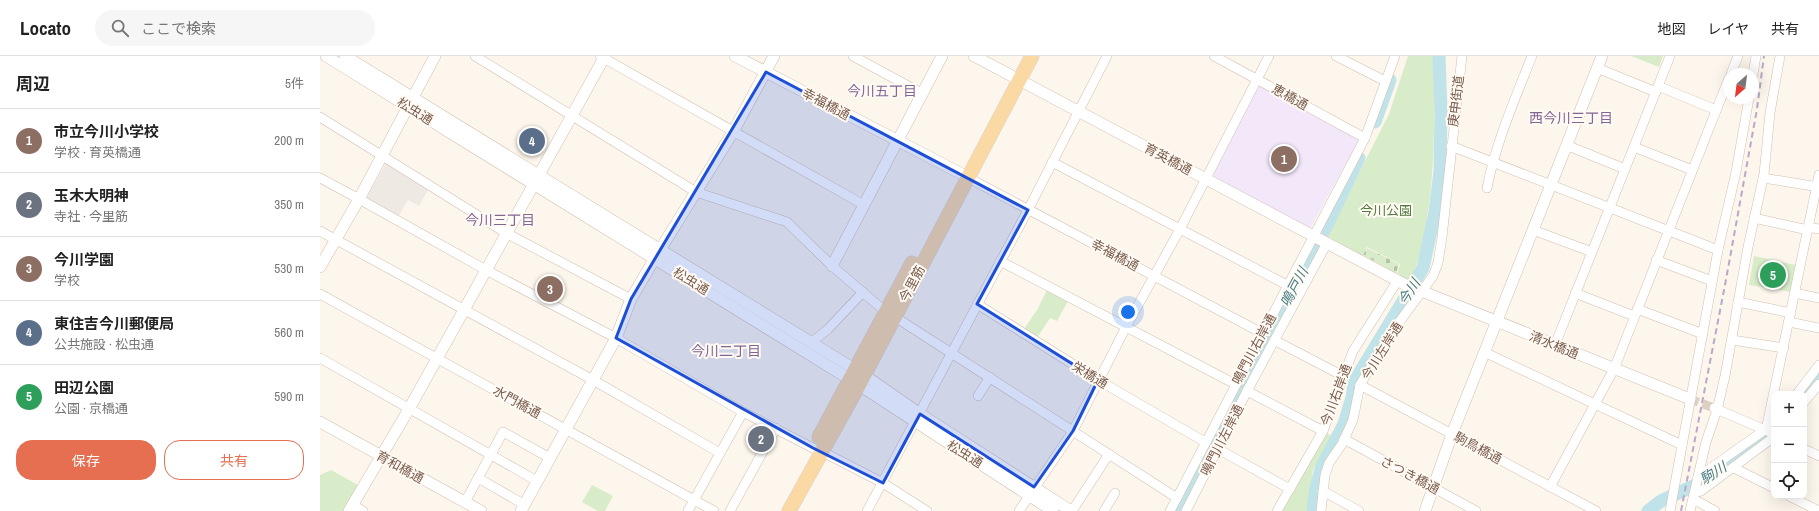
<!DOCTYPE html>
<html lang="ja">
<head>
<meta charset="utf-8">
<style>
  :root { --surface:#fff; --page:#f6f6f6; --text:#222; --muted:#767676; --line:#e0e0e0; --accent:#e76f51 }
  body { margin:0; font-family:"Archivo Narrow","Noto Sans JP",sans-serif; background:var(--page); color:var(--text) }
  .controls { position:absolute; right:12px; bottom:12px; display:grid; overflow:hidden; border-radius:8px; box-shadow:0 4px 16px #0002 }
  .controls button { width:36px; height:36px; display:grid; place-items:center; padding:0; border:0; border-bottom:1px solid var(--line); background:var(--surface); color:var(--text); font:20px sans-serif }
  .compass { position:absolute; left:1403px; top:12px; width:36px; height:36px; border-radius:50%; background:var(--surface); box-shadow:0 4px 16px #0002; rotate:208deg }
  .you { position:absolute; left:808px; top:256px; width:14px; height:14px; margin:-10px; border:3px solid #fff; border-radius:50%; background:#1a73e8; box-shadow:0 0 0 6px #1a73e833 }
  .badge { display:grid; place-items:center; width:26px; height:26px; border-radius:50%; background:var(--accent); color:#fff; font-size:13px; font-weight:700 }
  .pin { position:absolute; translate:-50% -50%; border:2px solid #fff; box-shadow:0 1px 4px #0006 }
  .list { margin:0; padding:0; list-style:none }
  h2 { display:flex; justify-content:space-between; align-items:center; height:52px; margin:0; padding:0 16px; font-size:17px }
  h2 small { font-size:13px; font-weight:400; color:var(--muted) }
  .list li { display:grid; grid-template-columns:26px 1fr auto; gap:12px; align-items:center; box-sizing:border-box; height:64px; padding:0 16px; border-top:1px solid var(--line) }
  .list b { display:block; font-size:15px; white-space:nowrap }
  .list p { margin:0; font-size:13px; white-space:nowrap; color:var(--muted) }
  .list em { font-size:13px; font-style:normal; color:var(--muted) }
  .actions { display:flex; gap:8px; padding:12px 16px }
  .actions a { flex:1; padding:9px 0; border:1px solid var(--accent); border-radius:16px; text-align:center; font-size:14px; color:var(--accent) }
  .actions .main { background:var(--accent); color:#fff }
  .icon { flex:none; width:22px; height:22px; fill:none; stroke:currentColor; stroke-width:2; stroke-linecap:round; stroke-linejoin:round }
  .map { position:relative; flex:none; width:1499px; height:455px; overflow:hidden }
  header { display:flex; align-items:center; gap:24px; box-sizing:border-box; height:56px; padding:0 20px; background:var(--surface); border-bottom:1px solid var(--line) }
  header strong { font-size:19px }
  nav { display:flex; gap:22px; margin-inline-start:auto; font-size:14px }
  .search { width:280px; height:36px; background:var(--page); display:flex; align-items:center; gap:10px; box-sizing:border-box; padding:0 14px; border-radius:22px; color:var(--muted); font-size:15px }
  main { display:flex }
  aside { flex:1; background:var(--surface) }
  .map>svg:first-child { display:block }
</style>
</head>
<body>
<header>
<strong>Locato</strong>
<div class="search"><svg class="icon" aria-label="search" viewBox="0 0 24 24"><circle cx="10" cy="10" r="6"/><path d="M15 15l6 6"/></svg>ここで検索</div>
<nav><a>地図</a><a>レイヤ</a><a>共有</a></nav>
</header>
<main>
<aside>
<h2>周辺<small>5件</small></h2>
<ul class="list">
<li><span class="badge" style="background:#8d6e63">1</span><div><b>市立今川小学校</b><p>学校 · 育英橋通</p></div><em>200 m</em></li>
<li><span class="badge" style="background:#6b7280">2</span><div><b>玉木大明神</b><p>寺社 · 今里筋</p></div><em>350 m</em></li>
<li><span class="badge" style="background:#8d6e63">3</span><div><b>今川学園</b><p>学校</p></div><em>530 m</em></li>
<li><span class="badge" style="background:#5c6f8a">4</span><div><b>東住吉今川郵便局</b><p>公共施設 · 松虫通</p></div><em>560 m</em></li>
<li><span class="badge" style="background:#2e9e5b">5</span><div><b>田辺公園</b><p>公園 · 京橋通</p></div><em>590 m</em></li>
</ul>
<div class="actions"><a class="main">保存</a><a>共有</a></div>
</aside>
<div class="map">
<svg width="1499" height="455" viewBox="0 0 1499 455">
  <defs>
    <pattern id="cemetery-stones" width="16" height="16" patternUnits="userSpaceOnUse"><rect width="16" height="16" fill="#d8ecc9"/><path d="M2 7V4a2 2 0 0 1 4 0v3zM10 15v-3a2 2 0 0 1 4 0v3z" fill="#b4c2a5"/></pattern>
  </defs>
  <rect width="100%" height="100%" fill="#fdf6ec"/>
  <path fill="#efe9e4" d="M 66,107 L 109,132 L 99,150 L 88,144 L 78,161 L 46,143 Z"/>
  <path fill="#f3e8fa" d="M 940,30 L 1037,81 L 1038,85 L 990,173 L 890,121 L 937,31 Z"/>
  <path fill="url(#cemetery-stones)" d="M 1047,192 L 1079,208 L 1076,217 L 1043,199 Z"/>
  <g fill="#d8ecc9">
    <path d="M 1088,0 L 1115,0 C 1114,75 1117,155 1091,226 L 1077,217 L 1080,208 L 1047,191 L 1042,200 L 1007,180 L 1069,58 Z"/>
    <path d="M 1311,0 L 1343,0 L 1339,11 Z"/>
    <path d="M 1434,200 L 1476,209 L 1472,236 L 1429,229 Z"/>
    <path d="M 727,234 L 748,245 L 737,265 L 730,262 L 717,282 L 704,273 L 717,254 Z"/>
    <path d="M 1006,377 L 1012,380 L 993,414 L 987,455 L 961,455 Z"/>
    <path d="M 11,414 L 38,429 L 24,455 L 0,455 L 0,419 Z"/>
    <path d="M 272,429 L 293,440 L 285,455 L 278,455 L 262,446 Z"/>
  </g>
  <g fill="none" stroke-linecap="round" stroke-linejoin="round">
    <g stroke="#bfe3e8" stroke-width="13">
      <path d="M 1055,66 L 1070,24"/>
      <path d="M 1484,338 L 1499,318"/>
      <path d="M 856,455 L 1008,167 L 1039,102"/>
      <path d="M 993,455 L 996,431 L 1002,410 L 1024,368 L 1032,341 L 1035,324 L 1103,212 L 1115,156 L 1120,115 L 1121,55 L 1119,0"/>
      <path d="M 1328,455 L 1341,445 L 1384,425 L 1428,394 L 1454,372"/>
    </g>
    <path stroke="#dcd0c4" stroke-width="9" stroke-dasharray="9 4.5" stroke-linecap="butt" d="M 1370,343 L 1394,352"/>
    <g stroke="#d1beb0" stroke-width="10">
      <g id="minor">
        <path d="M 155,0 L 376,136 L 467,166 L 512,210 L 566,256"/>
        <path d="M 280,0 L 544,149"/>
        <path d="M 533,0 L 603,38"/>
        <path d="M 894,0 L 1045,82"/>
        <path d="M 1016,0 L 1065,25"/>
        <path d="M 1277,12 L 1336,36"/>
        <path d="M 1411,18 L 1418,0"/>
        <path d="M 1433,18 L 1436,0"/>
        <path d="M 1338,30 L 1396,54"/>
        <path d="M 0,61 L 186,177 L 311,243"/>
        <path d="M 1246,89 L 1305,113"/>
        <path d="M 1131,90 L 1398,194"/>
        <path d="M 1314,91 L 1372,114"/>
        <path d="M 732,106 L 967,229"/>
        <path d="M 643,119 L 942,277"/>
        <path d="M 0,122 L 39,143 L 166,214 L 296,282 L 423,356 L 493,392"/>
        <path d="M 1443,122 L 1499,131"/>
        <path d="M 1167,132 C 1176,86 1195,43 1212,0"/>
        <path d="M 1434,162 L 1488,174"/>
        <path d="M 1488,171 L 1499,173"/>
        <path d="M 1213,174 L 1272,196"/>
        <path d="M 0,175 L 273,324 L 400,397"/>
        <path d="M 1336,204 L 1392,225"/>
        <path d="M 680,205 L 915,328"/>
        <path d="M 1255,237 L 1314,260"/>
        <path d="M 1475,237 L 1499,242"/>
        <path d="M 0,238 L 394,455"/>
        <path d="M 1418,246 L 1471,257"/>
        <path d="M 657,248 L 778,324 L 885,386"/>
        <path d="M 1317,253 L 1383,278"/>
        <path d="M 575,261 L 857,442"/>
        <path d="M 1469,266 L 1499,272"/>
        <path d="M 1412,284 L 1464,292"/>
        <path d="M 956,285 L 1023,320"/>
        <path d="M 491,287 L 508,273 L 543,236"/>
        <path d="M 1235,289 L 1350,0"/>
        <path d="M 1164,296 L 1362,389"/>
        <path d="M 0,302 L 217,425"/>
        <path d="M 1040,329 L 1276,455"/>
        <path d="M 927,335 L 1003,375"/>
        <path d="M 1477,338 L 1499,309"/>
        <path d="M 658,340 L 670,321"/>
        <path d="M 1484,346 L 1499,328"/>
        <path d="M 1394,352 L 1450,376"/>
        <path d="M 1446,374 L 1499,119"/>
        <path d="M 1024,383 L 1156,455"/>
        <path d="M 898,393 L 970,433"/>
        <path d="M 1484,393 L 1499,400"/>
        <path d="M 501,395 L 563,427 L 607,455"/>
        <path d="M 1414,412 L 1454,432"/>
        <path d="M 1378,421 L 1449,371"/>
        <path d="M 158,422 L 205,449"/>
        <path d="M 1230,431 L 1294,313 L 1409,22"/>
        <path d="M 1003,435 L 1039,455"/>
        <path d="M 1375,437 L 1381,435 L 1454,381"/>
        <path d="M 1469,440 L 1499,455"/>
        <path d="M 1373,443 L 1395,455"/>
        <path d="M 145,446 L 183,376 L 230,402"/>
        <path d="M 33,449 L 43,455"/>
        <path d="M 368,455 L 423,356"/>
        <path d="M 410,455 L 456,372"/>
        <path d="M 547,455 L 708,154 L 787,0"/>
        <path d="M 699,455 L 753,375 L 806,271 L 860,173 L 949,0"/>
        <path d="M 752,455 L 789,398"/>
        <path d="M 784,455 L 795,437"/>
        <path d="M 850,455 L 1045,82 L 1075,0"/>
        <path d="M 866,455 L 927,335 L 1007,187"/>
        <path d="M 957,455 L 1003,375 L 1033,295 L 1078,224"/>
        <path d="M 1001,455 L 1005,419 L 1009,407 L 1022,388 L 1033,364 L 1040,329 L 1069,280 L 1113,220 L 1118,207 L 1122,181 L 1142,0"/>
        <path d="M 1350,455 L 1398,194 L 1416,116 L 1429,42"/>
        <path d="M 1370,455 L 1386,386 L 1397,354 L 1405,320 L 1428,191 L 1444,118 L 1450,57 L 1460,0"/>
      </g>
    </g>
    <g stroke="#d1beb0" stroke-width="12">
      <g id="tertiary">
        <path d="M 6,0 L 539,329 L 733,455"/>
        <path d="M 25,0 L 544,319 L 600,358 L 751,455"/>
        <path d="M 415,0 L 640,117"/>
        <path d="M 654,0 L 1084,228 L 1370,343"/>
        <path d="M 512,210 L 622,0"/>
        <path d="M 0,211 L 39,143 L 115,0"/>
        <path d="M 0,366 L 161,455"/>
        <path d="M 29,455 L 89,353 L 285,0"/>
        <path d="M 201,455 L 296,282 L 311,243 L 335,202 L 413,76 L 454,0"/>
        <path d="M 1105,455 L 1132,378 L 1282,0"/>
      </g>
    </g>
    <g stroke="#dad1cd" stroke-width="15">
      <g id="primary">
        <path d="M 499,381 L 592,207"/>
        <path d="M 469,455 L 539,329 L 712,0"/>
      </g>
    </g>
    <use href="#minor" stroke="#fff" stroke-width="9"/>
    <use href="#tertiary" stroke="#fff" stroke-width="11"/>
    <use href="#primary" stroke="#fbd9a5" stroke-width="14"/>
    <path stroke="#b9a8c9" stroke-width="2" stroke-dasharray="6 4" stroke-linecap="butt" d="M 1361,455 L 1405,229 L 1437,53 L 1444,0"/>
  </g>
  <path fill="#1d4ed8" fill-opacity="0.2" stroke="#1d4ed8" stroke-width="3" stroke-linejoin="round" d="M 446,16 L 708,154 L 657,248 L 778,324 L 753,375 L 714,431 L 600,358 L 563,427 L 493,392 L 296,282 L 311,243 Z"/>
  <g text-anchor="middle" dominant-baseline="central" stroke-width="4" stroke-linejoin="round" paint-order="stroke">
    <g font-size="13" fill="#7a5c4d" stroke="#fffaf3">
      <text transform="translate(970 41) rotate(29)">恵橋通</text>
      <text transform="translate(1136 45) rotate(-83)">庚申街道</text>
      <text transform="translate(506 48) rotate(28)">幸福橋通</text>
      <text transform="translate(95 55) rotate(32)">松虫通</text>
      <text transform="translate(848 103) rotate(28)">育英橋通</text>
      <text transform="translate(795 199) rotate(28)">幸福橋通</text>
      <text transform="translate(371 225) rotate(32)">松虫通</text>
      <text transform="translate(592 228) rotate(-62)">今里筋</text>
      <text transform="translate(1234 289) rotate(22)">清水橋通</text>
      <text transform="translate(934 293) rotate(-62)">鳴門川右岸通</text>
      <text transform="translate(1062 295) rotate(-58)">今川左岸通</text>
      <text transform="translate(770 319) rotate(31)">栄橋通</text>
      <text transform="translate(1016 339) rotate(-70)">今川右岸通</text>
      <text transform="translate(197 346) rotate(29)">水門橋通</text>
      <text transform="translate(902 384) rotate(-63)">鳴門川左岸通</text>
      <text transform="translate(1158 392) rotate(28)">駒鳥橋通</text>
      <text transform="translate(645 398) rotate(32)">松虫通</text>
      <text transform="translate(80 411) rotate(29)">育和橋通</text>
      <text transform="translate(1090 419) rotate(28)">さつき橋通</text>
    </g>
    <g font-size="13" fill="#537a41" stroke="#fffaf3">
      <text x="1066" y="154">今川公園</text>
    </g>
    <g font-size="14" fill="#846695" stroke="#fffaf3">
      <text x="562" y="35">今川五丁目</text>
      <text x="1251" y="62">西今川三丁目</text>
      <text x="180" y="164">今川三丁目</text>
      <text x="406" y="295">今川二丁目</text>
    </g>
    <g font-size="14" font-style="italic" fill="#437c86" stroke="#fffaf3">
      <text transform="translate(974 231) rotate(-62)">鳴戸川</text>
      <text transform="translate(1089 236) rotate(-58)">今川</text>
      <text transform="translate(1393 417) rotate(-32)">駒川</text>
    </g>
  </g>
</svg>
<div class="controls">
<button>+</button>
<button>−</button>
<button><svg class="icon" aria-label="locate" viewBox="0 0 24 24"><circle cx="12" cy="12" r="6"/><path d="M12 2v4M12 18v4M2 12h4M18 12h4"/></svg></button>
</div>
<svg class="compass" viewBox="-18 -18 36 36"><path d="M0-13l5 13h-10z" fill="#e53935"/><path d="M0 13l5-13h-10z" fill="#767676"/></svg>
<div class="you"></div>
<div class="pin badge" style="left:964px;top:103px;background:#8d6e63">1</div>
<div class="pin badge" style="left:441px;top:383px;background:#6b7280">2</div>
<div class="pin badge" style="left:230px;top:233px;background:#8d6e63">3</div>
<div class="pin badge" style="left:212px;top:85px;background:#5c6f8a">4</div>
<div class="pin badge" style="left:1453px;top:219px;background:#2e9e5b">5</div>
</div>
</main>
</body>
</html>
